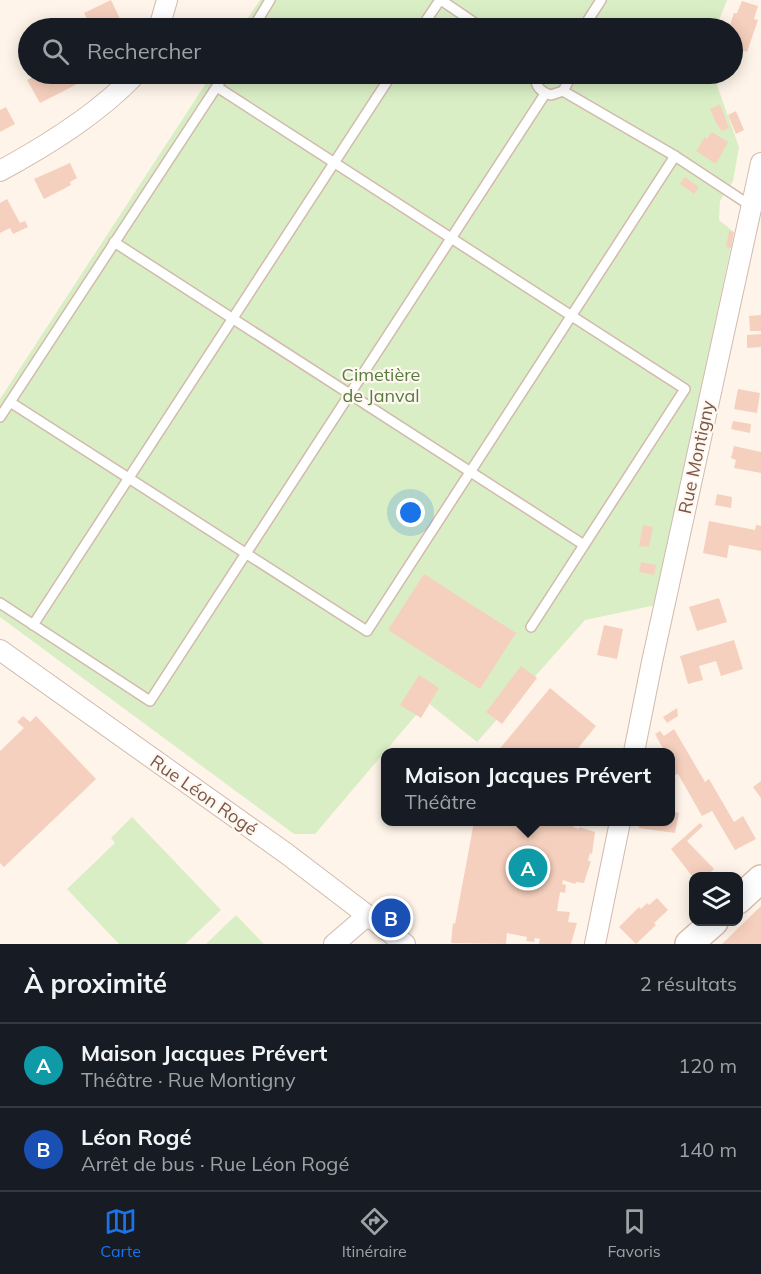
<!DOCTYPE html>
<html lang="fr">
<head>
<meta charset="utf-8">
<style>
  :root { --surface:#171b24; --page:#20242c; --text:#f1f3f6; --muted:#9ea1a6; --line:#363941; --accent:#1a73e8 }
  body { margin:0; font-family:Mulish,sans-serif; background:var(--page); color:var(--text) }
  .controls { position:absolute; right:18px; bottom:18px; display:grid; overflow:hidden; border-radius:12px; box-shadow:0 3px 15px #0003 }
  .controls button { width:54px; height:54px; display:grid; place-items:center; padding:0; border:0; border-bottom:2px solid var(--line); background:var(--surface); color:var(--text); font:30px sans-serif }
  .you { position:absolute; left:411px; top:513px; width:21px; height:21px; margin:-15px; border:4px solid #fff; border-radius:50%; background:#1a73e8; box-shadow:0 0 0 9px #1a73e833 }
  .badge { display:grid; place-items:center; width:39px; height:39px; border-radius:50%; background:var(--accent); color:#fff; font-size:20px; font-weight:700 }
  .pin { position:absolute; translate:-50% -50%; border:3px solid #fff; box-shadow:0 2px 6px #0006 }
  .popup { position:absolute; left:381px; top:748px; width:294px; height:78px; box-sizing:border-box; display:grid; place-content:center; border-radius:12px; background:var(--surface); filter:drop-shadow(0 2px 4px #0005); font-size:20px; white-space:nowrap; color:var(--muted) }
  .popup b { font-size:22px; color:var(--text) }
  .popup::after { content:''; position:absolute; left:50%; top:100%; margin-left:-12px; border:12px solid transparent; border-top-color:var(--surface) }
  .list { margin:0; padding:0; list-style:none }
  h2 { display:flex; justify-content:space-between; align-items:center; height:78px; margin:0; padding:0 24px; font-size:26px }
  h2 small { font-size:20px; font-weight:400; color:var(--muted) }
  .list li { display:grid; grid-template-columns:39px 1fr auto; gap:18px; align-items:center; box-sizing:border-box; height:84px; padding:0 24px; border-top:2px solid var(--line) }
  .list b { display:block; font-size:22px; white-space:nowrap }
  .list p { margin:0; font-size:20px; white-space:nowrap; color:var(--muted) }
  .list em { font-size:20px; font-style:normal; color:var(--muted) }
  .icon { flex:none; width:33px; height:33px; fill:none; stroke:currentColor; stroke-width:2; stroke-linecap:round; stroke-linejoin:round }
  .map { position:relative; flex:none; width:761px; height:944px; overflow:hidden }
  .search { position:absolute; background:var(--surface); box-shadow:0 3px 15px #0003; left:18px; right:18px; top:18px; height:66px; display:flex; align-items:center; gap:15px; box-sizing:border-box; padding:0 21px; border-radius:33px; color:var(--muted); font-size:22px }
  .sheet { height:246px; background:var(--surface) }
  nav { display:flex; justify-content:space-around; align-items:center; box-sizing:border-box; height:84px; border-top:2px solid var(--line); background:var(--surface); font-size:16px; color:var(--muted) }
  nav a { display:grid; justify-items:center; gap:3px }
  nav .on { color:var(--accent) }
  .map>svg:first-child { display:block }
</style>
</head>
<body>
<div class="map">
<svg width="761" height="944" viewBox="0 0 761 944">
  <rect width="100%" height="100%" fill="#fef4e9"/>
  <g fill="#d9eec5">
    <path d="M 260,0 L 727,0 L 716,28 L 241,28 Z"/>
    <path d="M 212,74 L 713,74 L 739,147 L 733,181 L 720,201 L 719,220 L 734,232 L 656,605 L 585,620 L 477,742 L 427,702 L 315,834 L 294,834 L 0,617 L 0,399 Z"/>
    <path d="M 132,817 L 221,910 L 185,944 L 119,944 L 67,889 L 115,843 L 111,838 Z"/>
    <path d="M 236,915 L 264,944 L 206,944 Z"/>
  </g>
  <g fill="#f6d0be">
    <path d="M 111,0 L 122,23 L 111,28 L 92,28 L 84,13 Z"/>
    <path d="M 742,1 L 758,6 L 754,19 L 758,20 L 747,52 L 732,47 L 732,28 L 729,28 L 734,13 L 737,13 Z"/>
    <path d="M 39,74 L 87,74 L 89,78 L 40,103 L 27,80 Z"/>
    <path d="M 720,104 L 729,128 L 722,131 L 716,123 L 710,109 Z"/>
    <path d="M 6,107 L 15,124 L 0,132 L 0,110 Z"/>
    <path d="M 736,111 L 744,130 L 736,134 L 728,115 Z"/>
    <path d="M 712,132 L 728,142 L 716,164 L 696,151 L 705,137 L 707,139 Z"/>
    <path d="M 70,163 L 77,178 L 70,182 L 71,185 L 44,199 L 34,179 Z"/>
    <path d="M 685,177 L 699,187 L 694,194 L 680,184 Z"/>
    <path d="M 7,199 L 20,223 L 25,221 L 28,227 L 13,234 L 10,228 L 0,233 L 0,203 Z"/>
    <path d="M 729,231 L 734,232 L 731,248 L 726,247 Z"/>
    <path d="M 761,315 L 761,331 L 750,331 L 749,316 Z"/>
    <path d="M 761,334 L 761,347 L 747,348 L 747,335 Z"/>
    <path d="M 738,389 L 760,393 L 757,413 L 734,409 Z"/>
    <path d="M 733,421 L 751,424 L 750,433 L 731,429 Z"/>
    <path d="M 734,446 L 761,452 L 761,473 L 734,468 L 736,460 L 731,458 Z"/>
    <path d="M 717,494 L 732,497 L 731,508 L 715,505 Z"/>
    <path d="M 709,521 L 755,530 L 756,525 L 761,526 L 761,551 L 729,545 L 727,558 L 703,553 Z"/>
    <path d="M 643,525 L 653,527 L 649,547 L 639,546 Z"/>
    <path d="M 641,562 L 656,565 L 654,575 L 639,572 Z"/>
    <path d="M 424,574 L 516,633 L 480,689 L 388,630 Z"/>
    <path d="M 719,598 L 727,622 L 697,631 L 689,607 Z"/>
    <path d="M 604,625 L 623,629 L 617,659 L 597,655 Z"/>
    <path d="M 734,640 L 743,669 L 721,676 L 716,661 L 699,666 L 703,680 L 688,684 L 680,656 Z"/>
    <path d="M 521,666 L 537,678 L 502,724 L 486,712 Z"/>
    <path d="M 419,675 L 439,688 L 421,718 L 400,705 Z"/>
    <path d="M 550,688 L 596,726 L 575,752 L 497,752 Z"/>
    <path d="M 677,708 L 678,716 L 667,723 L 663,717 Z"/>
    <path d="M 23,716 L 30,722 L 36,716 L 96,779 L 4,867 L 0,863 L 0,751 L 24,728 L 17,722 Z"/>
    <path d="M 674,729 L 705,782 L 709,779 L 734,822 L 743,816 L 756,839 L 735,850 L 712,811 L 702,816 L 678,774 L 670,776 L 670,769 L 674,769 L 670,762 L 670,752 L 665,752 L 655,734 L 660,731 L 664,736 Z"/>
    <path d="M 761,781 L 761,798 L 753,787 Z"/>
    <path d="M 670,811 L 679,813 L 675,833 L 639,828 L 640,822 L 670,822 Z"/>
    <path d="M 474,822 L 575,822 L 573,827 L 579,829 L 579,827 L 595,832 L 592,854 L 590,853 L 588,861 L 591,861 L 584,883 L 576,882 L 575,884 L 563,880 L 562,884 L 566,885 L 565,893 L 560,892 L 557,911 L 570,912 L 568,922 L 577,923 L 571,944 L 539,944 L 540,939 L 535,938 L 534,942 L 526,941 L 527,937 L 507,933 L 506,944 L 451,943 L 453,923 L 455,924 Z"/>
    <path d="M 700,823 L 703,826 L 687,841 L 714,869 L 706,876 L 692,876 L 671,849 Z"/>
    <path d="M 657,898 L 668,910 L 654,923 L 656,925 L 636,944 L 619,927 L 639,907 L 641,909 L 647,903 L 649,905 Z"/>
    <path d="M 761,906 L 761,944 L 722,944 Z"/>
  </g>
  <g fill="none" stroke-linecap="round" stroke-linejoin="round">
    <g stroke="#d2baad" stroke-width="12">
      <g id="lane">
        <path d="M 441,0 L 482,28"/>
        <path d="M 253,28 L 270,0"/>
        <path d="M 421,28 L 440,0"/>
        <path d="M 583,28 L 601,0"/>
        <path d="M 225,74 L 10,402 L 367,631 L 675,156 L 751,206"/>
        <path d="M 536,74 C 534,85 540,92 551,95 L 563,91 L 569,80 L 568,74"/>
        <path d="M 217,87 L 685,389 L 531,627"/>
        <path d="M 563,91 L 675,156"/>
        <path d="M 114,242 L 584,545"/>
        <path d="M 0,417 L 10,402"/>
        <path d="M 0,603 L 150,701 L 545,94"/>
        <path d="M 33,625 L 392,74"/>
      </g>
    </g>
    <g stroke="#d2baad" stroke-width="22">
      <g id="street">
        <path d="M 159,28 L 167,0"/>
        <path d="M 0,171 C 48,145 98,114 136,74"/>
        <path d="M 0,650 L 287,854 L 405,944"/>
        <path d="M 634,752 L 652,662 L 761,163"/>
        <path d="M 334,944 L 368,915"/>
        <path d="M 595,944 L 620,822"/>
      </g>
    </g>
    <g stroke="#d8bcac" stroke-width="30">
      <g id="secondary">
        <path d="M 738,900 L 761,879"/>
        <path d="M 689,944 L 714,922"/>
      </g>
    </g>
    <use href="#lane" stroke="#fff" stroke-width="9"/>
    <use href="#street" stroke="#fff" stroke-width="20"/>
    <use href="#secondary" stroke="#fff" stroke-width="27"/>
  </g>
  <g text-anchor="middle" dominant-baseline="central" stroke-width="4.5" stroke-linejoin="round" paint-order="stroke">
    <g font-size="18" fill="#557c3d" stroke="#fff8f1">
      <text x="381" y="374">Cimetière<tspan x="381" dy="21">de Janval</tspan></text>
    </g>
    <g font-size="18" fill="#7c5749" stroke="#fff8f1">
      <text transform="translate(696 457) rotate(-78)">Rue Montigny</text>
      <text transform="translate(204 795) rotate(35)">Rue Léon Rogé</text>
    </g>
  </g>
</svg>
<div class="controls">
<button><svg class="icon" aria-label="layers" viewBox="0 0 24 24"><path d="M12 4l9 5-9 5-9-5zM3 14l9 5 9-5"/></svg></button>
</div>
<div class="you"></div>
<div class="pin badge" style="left:528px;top:868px;background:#0f9aa8">A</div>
<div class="popup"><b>Maison Jacques Prévert</b>Théâtre</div>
<div class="pin badge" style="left:391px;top:918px;background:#1a4fb4">B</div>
<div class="search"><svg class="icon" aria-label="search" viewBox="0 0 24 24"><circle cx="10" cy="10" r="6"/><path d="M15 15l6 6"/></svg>Rechercher</div>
</div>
<section class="sheet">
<h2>À proximité<small>2 résultats</small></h2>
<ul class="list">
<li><span class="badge" style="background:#0f9aa8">A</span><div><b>Maison Jacques Prévert</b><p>Théâtre · Rue Montigny</p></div><em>120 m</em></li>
<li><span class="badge" style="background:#1a4fb4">B</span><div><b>Léon Rogé</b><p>Arrêt de bus · Rue Léon Rogé</p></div><em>140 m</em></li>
</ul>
</section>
<nav>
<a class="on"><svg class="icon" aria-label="map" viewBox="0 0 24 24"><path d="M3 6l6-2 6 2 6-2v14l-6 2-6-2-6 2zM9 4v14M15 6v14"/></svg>Carte</a>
<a><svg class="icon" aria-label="directions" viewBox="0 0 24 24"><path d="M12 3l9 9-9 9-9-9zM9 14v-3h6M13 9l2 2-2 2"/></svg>Itinéraire</a>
<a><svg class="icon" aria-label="saved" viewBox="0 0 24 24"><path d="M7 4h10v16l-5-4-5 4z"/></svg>Favoris</a>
</nav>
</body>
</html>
